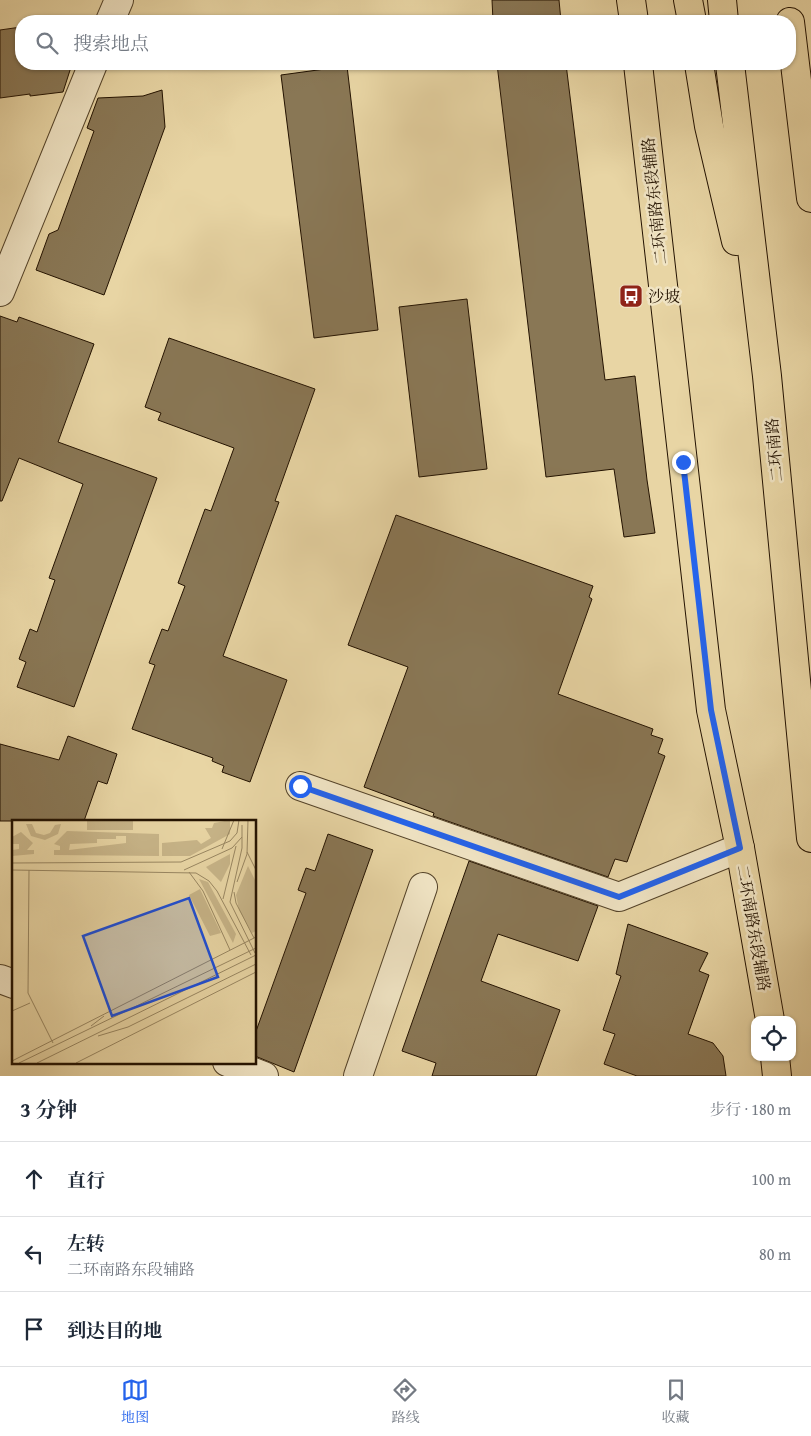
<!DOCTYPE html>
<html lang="zh">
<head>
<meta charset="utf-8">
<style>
  :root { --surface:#fff; --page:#f6f6f7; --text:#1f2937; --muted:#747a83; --line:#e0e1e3; --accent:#2563eb }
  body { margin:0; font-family:"Gentium Book Plus","Noto Serif SC",serif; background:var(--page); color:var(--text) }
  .controls { position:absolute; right:15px; bottom:15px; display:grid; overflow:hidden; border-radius:10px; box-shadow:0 1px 4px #0004 }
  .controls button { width:45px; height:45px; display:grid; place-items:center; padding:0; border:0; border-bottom:1px solid var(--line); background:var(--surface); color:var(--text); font:25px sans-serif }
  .stop { position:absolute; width:15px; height:15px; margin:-11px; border:4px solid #2563eb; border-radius:50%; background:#fff }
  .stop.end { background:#2563eb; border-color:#fff; box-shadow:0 1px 5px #0008 }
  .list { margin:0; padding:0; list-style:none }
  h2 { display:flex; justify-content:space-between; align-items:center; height:65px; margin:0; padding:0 20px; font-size:21px }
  h2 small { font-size:16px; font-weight:400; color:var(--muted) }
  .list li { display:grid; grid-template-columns:32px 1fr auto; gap:15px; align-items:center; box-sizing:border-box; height:75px; padding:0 20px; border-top:1px solid var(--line) }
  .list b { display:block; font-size:19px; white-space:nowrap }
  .list p { margin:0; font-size:16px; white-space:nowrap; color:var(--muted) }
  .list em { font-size:16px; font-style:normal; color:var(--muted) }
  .icon { flex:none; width:28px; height:28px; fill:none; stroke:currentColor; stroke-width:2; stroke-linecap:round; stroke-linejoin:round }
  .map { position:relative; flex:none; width:811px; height:1076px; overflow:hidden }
  .search { position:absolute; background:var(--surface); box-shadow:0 1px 4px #0004; left:15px; right:15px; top:15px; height:55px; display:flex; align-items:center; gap:12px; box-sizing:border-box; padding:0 18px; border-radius:20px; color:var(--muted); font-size:19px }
  .sheet { height:290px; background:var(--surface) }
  nav { display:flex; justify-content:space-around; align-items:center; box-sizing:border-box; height:70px; border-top:1px solid var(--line); background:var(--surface); font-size:14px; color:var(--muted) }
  nav a { display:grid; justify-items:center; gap:2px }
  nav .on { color:var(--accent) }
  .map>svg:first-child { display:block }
</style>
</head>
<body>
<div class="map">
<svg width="811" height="1076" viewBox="0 0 811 1076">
  <rect width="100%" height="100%" fill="#e8d5a4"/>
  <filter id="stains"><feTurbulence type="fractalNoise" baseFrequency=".004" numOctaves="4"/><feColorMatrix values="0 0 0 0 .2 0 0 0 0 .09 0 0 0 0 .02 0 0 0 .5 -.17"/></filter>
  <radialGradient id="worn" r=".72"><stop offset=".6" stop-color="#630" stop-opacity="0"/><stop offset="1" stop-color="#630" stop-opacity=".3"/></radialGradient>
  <g fill="#897755" stroke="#231200">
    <path d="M 492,0 L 559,0 L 561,21 L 493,21 Z"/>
    <path d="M 21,27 L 21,64 L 72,64 L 63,92 L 30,96 L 30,94 L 0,98 L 0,30 Z"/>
    <path d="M 497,64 L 566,64 L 605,380 L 635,376 L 647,480 L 655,533 L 624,537 L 614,469 L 546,477 Z"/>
    <path d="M 347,66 L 378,330 L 314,338 L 281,75 Z"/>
    <path d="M 162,90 L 165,127 L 104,295 L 36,270 L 49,234 L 58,230 L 94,131 L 87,128 L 98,98 L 143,96 Z"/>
    <path d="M 467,299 L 487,469 L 419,477 L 399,307 Z"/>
    <path d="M 0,316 L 17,322 L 19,317 L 94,344 L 58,442 L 157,478 L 74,707 L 17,687 L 26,662 L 19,659 L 30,629 L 37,632 L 55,580 L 49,578 L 83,484 L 19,458 L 2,501 L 0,501 Z"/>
    <path d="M 169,338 L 315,389 L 275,501 L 279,502 L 223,656 L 287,680 L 250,782 L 222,772 L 224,766 L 212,761 L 213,758 L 132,729 L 155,665 L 149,663 L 162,629 L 168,631 L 185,586 L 178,583 L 205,509 L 211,511 L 234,448 L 158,420 L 161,413 L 145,407 Z"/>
    <path d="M 396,515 L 593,586 L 589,597 L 592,599 L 558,694 L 653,729 L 651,735 L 663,739 L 658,753 L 665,756 L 627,862 L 615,859 L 608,877 L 433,816 L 434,813 L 364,787 L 408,667 L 348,645 Z"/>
    <path d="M 68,736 L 117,754 L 107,784 L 98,781 L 84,821 L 0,821 L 0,744 L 59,760 Z"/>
    <path d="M 328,834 L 373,850 L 294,1072 L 255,1056 L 255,1034 L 306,893 L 298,890 L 306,868 L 315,871 Z"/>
    <path d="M 469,861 L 598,906 L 578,961 L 498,934 L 481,981 L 560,1010 L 536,1076 L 432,1076 L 436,1063 L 402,1051 Z"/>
    <path d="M 628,924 L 708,953 L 699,971 L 709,975 L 688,1034 L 713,1043 L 723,1056 L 726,1076 L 637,1076 L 604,1064 L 615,1034 L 603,1030 L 621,976 L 616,974 Z"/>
  </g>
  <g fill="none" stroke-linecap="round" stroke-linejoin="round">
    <g stroke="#544329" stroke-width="30">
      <g id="minor">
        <path d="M 110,21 L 119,0"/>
        <path d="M 0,292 L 93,64"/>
        <path d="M 300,786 L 619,897 L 740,848"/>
        <path d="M 0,979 L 14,984"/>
        <path d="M 227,1062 L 264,1076"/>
        <path d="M 358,1076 L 423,887"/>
      </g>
    </g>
    <g stroke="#231200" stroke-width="30">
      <g id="major">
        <path d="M 631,0 L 634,21"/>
        <path d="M 638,64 L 711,710 L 740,848 L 770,1020"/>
        <path d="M 775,1057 L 777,1076"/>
      </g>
    </g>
    <g stroke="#231200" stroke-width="30">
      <g id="highway">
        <path d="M 688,0 L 692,21"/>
        <path d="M 722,0 L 724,21"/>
        <path d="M 790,22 L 811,198"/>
        <path d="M 699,64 L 709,126 L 736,241"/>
        <path d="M 730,64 L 767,376 L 811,838"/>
      </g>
    </g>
    <use href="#minor" stroke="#f0e4c4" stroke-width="28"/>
    <use href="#major" stroke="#e8d5a4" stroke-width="28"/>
    <use href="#highway" stroke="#e8d5a4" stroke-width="28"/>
  </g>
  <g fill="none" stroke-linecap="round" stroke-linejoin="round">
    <path stroke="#2563eb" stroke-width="6" d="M 300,786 L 619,897 L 740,848 L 711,710 L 683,462"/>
  </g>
  <defs>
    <g id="bus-square" transform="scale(1.25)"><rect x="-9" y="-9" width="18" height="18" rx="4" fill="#8f2418" stroke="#f0e4c4"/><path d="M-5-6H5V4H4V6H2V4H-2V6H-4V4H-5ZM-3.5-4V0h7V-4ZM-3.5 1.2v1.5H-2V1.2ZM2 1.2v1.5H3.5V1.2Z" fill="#fff"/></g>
  </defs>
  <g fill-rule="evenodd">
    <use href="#bus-square" x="631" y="296"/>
  </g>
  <g text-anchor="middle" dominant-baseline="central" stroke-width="5" stroke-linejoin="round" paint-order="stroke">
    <g font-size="16" fill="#231200" stroke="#f0e4c4">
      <text transform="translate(654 201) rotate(-96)">二环南路东段辅路</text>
      <text transform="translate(774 450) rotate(-95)">二环南路</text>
      <text transform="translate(754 928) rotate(80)">二环南路东段辅路</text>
    </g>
    <g font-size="16" fill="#231200" stroke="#f0e4c4" text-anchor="start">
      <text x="648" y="296">沙坡</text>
    </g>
  </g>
  <g transform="translate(12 820)">
    <rect width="244" height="244" fill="#e8d5a4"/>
    <path d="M 75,0 L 121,0 L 121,10 L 75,10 ZM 218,0 L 218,14 L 178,36 L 150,36 L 150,23 L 185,20 L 189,24 L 199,18 L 193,8 L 200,8 L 202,3 ZM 14,4 L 20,4 L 24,13 L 32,15 L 38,13 L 43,5 L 49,4 L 46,14 L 33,20 L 19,16 ZM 55,11 L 147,14 L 147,36 L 42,35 L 42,30 L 48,30 L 48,26 L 42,24 ZM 104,16 L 114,16 L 114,23 L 57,30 L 58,24 L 85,23 L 85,19 L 104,19 ZM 9,12 L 21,23 L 15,30 L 22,30 L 22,34 L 0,36 L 0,30 L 7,29 L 7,24 L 0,24 L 0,17 ZM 218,34 L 218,44 L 209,62 L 194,47 ZM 236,46 L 244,62 L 244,111 L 240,113 L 227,90 L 224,75 ZM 187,59 L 196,62 L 224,114 L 221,123 ZM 188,69 L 209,113 L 198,116 L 177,75 Z" fill="#c7b488" fill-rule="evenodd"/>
    <path fill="none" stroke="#998762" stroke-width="1" d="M 230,5 L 230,28 L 218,82 L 243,133M 210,29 L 222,0M 235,32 L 244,50M 0,43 L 169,42 L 218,21 L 225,13 L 227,0M 0,50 L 184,53 L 197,61 L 205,71 L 239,135M 17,50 L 16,173 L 41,223M 172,50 L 220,28 L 230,17M 177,52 L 191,71 L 218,130M 225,62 L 235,34 L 236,0M 222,72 L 224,83 L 242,118M 211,79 L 224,26M 0,191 L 18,183M 79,206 L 92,196M 86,216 L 116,207 L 244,144M 0,241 L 244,117M 7,243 L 244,128M 25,243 L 244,135M 64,243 L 244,152"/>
    <path fill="#1d4ed8" fill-opacity="0.15" stroke="#1d4ed8" stroke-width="2.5" d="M 177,78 L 206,157 L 100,196 L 71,116 Z"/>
    <rect width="244" height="244" fill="none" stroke="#231200" stroke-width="2.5"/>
  </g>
  <rect width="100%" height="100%" filter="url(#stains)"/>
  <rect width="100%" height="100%" fill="url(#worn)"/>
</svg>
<div class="controls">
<button><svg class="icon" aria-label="locate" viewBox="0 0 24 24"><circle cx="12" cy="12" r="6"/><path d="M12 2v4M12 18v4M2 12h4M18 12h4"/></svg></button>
</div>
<div class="stop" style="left:300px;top:786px"></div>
<div class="stop end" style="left:683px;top:462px"></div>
<div class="search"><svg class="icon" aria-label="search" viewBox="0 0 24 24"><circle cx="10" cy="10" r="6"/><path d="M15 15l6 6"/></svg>搜索地点</div>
</div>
<section class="sheet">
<h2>3 分钟<small>步行 · 180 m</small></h2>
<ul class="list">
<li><svg class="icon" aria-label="ahead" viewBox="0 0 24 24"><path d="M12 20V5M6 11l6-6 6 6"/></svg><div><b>直行</b></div><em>100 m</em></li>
<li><svg class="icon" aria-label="left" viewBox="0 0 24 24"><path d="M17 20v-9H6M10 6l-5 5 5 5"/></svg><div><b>左转</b><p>二环南路东段辅路</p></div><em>80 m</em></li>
<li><svg class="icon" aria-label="arrive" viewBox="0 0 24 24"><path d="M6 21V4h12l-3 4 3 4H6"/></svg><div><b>到达目的地</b></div></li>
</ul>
</section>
<nav>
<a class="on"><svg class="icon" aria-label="map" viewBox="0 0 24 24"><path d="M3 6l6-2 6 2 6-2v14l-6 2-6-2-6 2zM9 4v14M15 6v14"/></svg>地图</a>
<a><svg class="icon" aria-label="directions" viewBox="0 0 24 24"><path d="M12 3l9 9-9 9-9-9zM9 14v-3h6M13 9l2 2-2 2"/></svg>路线</a>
<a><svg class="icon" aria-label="saved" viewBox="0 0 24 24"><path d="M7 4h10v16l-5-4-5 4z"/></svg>收藏</a>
</nav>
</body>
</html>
